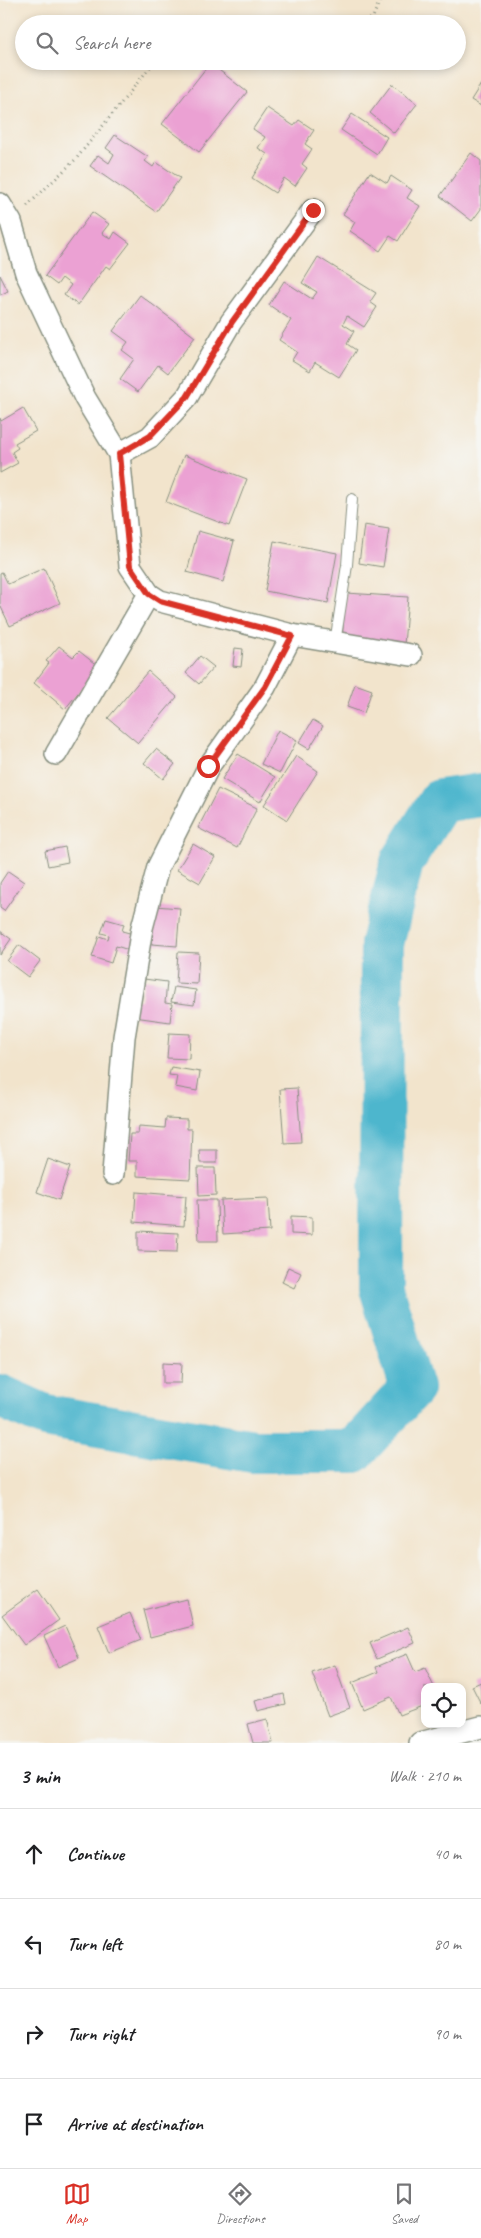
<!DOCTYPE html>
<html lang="en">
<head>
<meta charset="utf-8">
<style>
  :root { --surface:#fff; --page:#f2f2f2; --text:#202124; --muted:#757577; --line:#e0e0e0; --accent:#d93025 }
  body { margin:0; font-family:Caveat,sans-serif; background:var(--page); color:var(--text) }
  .controls { position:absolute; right:15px; bottom:15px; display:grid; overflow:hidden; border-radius:10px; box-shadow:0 2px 8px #0003 }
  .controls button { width:45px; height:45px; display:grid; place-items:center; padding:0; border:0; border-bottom:1px solid var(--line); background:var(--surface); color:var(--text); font:25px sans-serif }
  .stop { position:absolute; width:15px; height:15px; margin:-11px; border:4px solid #d93025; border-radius:50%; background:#fff }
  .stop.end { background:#d93025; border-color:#fff; box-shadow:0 1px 5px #0008 }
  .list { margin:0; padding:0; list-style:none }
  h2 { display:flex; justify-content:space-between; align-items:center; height:65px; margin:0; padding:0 20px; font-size:21px }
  h2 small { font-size:16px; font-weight:400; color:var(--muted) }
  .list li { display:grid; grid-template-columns:32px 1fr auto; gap:15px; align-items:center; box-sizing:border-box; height:90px; padding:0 20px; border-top:1px solid var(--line) }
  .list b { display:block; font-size:19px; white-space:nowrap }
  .list em { font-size:16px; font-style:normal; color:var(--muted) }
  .icon { flex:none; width:28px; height:28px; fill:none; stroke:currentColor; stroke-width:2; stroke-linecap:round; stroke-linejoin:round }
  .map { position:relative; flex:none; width:481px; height:1743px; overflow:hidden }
  .search { position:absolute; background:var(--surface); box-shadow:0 2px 8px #0003; left:15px; right:15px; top:15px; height:55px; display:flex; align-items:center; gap:12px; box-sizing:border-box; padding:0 18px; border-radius:28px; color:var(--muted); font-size:19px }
  .sheet { height:425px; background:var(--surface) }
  nav { display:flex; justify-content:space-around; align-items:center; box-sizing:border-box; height:70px; border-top:1px solid var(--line); background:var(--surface); font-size:14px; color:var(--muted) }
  nav a { display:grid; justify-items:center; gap:2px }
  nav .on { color:var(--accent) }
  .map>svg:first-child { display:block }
</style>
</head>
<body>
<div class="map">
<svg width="481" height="1743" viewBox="0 0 481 1743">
  <rect width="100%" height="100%" fill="#f6f6f2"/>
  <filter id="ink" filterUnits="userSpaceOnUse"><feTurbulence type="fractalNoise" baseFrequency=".02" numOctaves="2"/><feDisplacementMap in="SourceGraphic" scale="10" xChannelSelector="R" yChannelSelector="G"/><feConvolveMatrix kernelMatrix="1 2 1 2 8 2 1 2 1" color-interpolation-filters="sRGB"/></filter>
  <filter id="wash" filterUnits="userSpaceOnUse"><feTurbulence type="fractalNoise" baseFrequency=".0096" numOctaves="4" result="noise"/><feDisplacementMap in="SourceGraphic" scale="20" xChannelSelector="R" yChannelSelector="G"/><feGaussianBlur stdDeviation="1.12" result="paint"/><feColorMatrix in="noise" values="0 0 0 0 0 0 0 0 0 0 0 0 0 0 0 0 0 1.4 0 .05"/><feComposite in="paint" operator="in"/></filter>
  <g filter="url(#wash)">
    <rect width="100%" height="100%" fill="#f2e4cc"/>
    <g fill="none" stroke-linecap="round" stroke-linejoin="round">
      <path stroke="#4eb6cd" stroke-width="44" d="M 0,1396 L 45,1416 L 253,1451 L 354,1451 L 412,1388 L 381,1288 L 382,944 L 402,862 L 440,801 L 481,795"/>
    </g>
    <g id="blocks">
      <g fill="#eba1d3">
        <path d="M 210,63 L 247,92 L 199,152 L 162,124 Z"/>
        <path d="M 392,84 L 417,104 L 394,133 L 370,113 Z"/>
        <path d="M 481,84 L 481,106 L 471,100 Z"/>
        <path d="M 267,108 L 294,126 L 299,120 L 314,130 L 305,144 L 312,149 L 302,164 L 307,168 L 295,186 L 284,178 L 275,193 L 252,178 L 267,154 L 258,148 L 265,137 L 253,129 Z"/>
        <path d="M 352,114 L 387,137 L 377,154 L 341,130 Z"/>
        <path d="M 115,135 L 148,157 L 145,161 L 153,167 L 156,162 L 180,178 L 156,212 L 90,166 L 98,155 L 109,163 L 114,154 L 106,148 Z"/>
        <path d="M 471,153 L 481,161 L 481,209 L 472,221 L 440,196 Z"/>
        <path d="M 370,172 L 387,183 L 391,176 L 412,190 L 407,198 L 420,206 L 398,241 L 390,236 L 380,251 L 350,231 L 355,222 L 343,214 Z"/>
        <path d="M 92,212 L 109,224 L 102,233 L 111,239 L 115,232 L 130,243 L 110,269 L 106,266 L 78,305 L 64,295 L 71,285 L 62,278 L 57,285 L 45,276 Z"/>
        <path d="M 318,257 L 376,293 L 370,302 L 377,307 L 364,327 L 347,316 L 343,324 L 354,331 L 347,344 L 356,350 L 339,377 L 315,362 L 310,371 L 292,360 L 297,352 L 279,340 L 291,320 L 269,305 L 284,281 L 312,299 L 317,292 L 302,283 Z"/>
        <path d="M 0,275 L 8,291 L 0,295 Z"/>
        <path d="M 140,295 L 195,337 L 168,373 L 158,365 L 138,392 L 120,379 L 134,359 L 122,350 L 128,342 L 113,331 Z"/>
        <path d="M 23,408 L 36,431 L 15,443 L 18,448 L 12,452 L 18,463 L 0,473 L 0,418 L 1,421 Z"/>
        <path d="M 184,455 L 247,479 L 229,526 L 166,502 Z"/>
        <path d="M 364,525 L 389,529 L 383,567 L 359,563 Z"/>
        <path d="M 198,531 L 234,541 L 223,582 L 187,572 Z"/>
        <path d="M 274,541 L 337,553 L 328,603 L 265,591 Z"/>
        <path d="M 44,568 L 60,603 L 10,626 L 0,605 L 0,573 L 2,572 L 8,584 Z"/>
        <path d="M 346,593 L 408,597 L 404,645 L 342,640 Z"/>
        <path d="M 59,646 L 73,657 L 79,651 L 99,667 L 65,709 L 34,683 L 49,663 L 46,661 Z"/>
        <path d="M 235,648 L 243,649 L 241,667 L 233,666 Z"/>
        <path d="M 200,656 L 214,667 L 199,684 L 186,673 Z"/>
        <path d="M 148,671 L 177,697 L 138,743 L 108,718 Z"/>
        <path d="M 355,684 L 372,690 L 364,713 L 347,707 Z"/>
        <path d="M 313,720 L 323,726 L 309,749 L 299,743 Z"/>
        <path d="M 278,730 L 297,740 L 280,773 L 261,764 Z"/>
        <path d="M 156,749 L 175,764 L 163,779 L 144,763 Z"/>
        <path d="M 238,754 L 275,777 L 260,802 L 222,779 Z"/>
        <path d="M 296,756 L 318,771 L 287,820 L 264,805 Z"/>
        <path d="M 218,789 L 257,808 L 237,848 L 198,828 Z"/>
        <path d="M 193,844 L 215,857 L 200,883 L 177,870 Z"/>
        <path d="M 65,847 L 68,862 L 48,866 L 45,851 Z"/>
        <path d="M 8,871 L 24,882 L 4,911 L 0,908 L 0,883 Z"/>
        <path d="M 155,906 L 180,908 L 177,946 L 152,944 Z"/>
        <path d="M 106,919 L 124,924 L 122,931 L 137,935 L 132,951 L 116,946 L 111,963 L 92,957 L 99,936 L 108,939 L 109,935 L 101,933 Z"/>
        <path d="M 0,931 L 11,939 L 0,955 Z"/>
        <path d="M 19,945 L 40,961 L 28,977 L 7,961 Z"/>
        <path d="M 178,952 L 199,953 L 197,984 L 176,983 Z"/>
        <path d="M 144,979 L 167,982 L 165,1003 L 172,1004 L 170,1022 L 134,1017 L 136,1000 L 141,1000 Z"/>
        <path d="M 174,987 L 196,990 L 194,1005 L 171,1002 Z"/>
        <path d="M 169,1033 L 190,1034 L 189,1059 L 167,1058 Z"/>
        <path d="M 171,1067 L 200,1072 L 197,1091 L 175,1087 L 177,1076 L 169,1075 Z"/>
        <path d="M 297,1088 L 301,1142 L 284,1143 L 280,1089 Z"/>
        <path d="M 166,1118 L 187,1119 L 187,1129 L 192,1129 L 190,1179 L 137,1176 L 137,1161 L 128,1161 L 130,1134 L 138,1134 L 139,1126 L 165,1128 Z"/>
        <path d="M 199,1150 L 217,1150 L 217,1163 L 200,1163 Z"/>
        <path d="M 48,1159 L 70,1167 L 59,1200 L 37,1192 Z"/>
        <path d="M 198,1168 L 215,1168 L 216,1195 L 199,1196 Z"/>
        <path d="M 136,1192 L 186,1196 L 184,1226 L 134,1222 Z"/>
        <path d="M 268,1198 L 270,1231 L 223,1234 L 221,1200 Z"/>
        <path d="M 197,1200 L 217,1200 L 218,1241 L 199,1241 Z"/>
        <path d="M 291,1216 L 312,1217 L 312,1235 L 291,1234 Z"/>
        <path d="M 138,1231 L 178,1233 L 177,1252 L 138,1251 Z"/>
        <path d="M 288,1267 L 301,1273 L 294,1288 L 282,1282 Z"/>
        <path d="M 163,1362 L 182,1363 L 181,1383 L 163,1383 Z"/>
        <path d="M 38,1589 L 59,1620 L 24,1645 L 2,1615 Z"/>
        <path d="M 187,1599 L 193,1626 L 150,1637 L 143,1610 Z"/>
        <path d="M 130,1613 L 141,1640 L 109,1653 L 98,1626 Z"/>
        <path d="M 65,1626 L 79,1658 L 58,1667 L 44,1636 Z"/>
        <path d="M 408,1627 L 415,1643 L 377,1659 L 370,1643 Z"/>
        <path d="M 407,1654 L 415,1672 L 425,1668 L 434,1687 L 425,1687 L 425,1705 L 399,1715 L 391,1697 L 363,1709 L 352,1683 L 378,1672 L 376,1667 Z"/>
        <path d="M 335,1665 L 350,1708 L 328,1716 L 312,1673 Z"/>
        <path d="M 481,1682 L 481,1704 L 472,1686 Z"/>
        <path d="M 284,1694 L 286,1704 L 258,1711 L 255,1701 Z"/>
        <path d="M 267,1719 L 273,1743 L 253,1743 L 248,1724 Z"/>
      </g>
    </g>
  </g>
  <g filter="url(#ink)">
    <use href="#blocks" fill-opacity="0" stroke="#889080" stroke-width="1"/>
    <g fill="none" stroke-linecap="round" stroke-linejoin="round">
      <g stroke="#889080" stroke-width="12">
        <path id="service" d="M 335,643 L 347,565 L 352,499"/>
      </g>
      <g stroke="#889080" stroke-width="24">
        <g id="minor">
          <path d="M 0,204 L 11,222 L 26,273 L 85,398 L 119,454 L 130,566 L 149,594 L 160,601 L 292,635 L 411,655"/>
          <path d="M 119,454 L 150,437 L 187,397 L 231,322 L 313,210"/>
          <path d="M 56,754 L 149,594"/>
          <path d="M 113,1174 L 124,1037 L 142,928 L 158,867 L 209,766 L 265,687 L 292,635"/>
          <path d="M 420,1743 L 481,1727"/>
        </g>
      </g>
      <g stroke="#889080" stroke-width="3" stroke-dasharray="1 4" stroke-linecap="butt">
        <path d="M 361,24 L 373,17 L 380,0"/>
        <path d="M 27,206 L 76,159 L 155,61"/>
      </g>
      <use href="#service" stroke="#fff" stroke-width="10"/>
      <use href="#minor" stroke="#fff" stroke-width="21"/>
    </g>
  </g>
  <g fill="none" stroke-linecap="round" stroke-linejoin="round" filter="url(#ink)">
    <path stroke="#d93025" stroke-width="6" d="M 208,766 L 265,687 L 292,636 L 160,601 L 149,594 L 130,566 L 119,454 L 150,436 L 187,397 L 232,322 L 313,210"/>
  </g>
</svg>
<div class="controls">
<button><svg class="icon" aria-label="locate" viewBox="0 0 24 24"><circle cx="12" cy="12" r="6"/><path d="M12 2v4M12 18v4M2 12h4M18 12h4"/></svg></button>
</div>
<div class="stop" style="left:208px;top:766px"></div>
<div class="stop end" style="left:313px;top:210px"></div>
<div class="search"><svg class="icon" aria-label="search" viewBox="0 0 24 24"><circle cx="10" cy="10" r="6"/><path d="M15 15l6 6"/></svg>Search here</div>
</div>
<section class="sheet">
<h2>3 min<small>Walk · 210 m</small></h2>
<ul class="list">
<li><svg class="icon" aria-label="ahead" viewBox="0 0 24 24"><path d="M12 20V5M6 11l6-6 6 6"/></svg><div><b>Continue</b></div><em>40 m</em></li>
<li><svg class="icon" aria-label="left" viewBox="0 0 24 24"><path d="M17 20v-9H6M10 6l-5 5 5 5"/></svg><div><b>Turn left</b></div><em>80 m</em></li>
<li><svg class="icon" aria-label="right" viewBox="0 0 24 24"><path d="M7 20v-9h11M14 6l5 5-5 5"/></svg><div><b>Turn right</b></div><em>90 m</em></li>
<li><svg class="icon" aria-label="arrive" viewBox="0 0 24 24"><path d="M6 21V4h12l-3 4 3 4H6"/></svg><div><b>Arrive at destination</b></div></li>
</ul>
</section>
<nav>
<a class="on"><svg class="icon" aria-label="map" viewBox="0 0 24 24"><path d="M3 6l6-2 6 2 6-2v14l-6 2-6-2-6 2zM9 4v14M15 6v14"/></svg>Map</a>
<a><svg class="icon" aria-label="directions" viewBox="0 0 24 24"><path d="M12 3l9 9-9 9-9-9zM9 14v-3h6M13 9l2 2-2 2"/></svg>Directions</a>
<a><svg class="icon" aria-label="saved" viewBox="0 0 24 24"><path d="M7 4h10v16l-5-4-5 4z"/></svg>Saved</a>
</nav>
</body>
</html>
